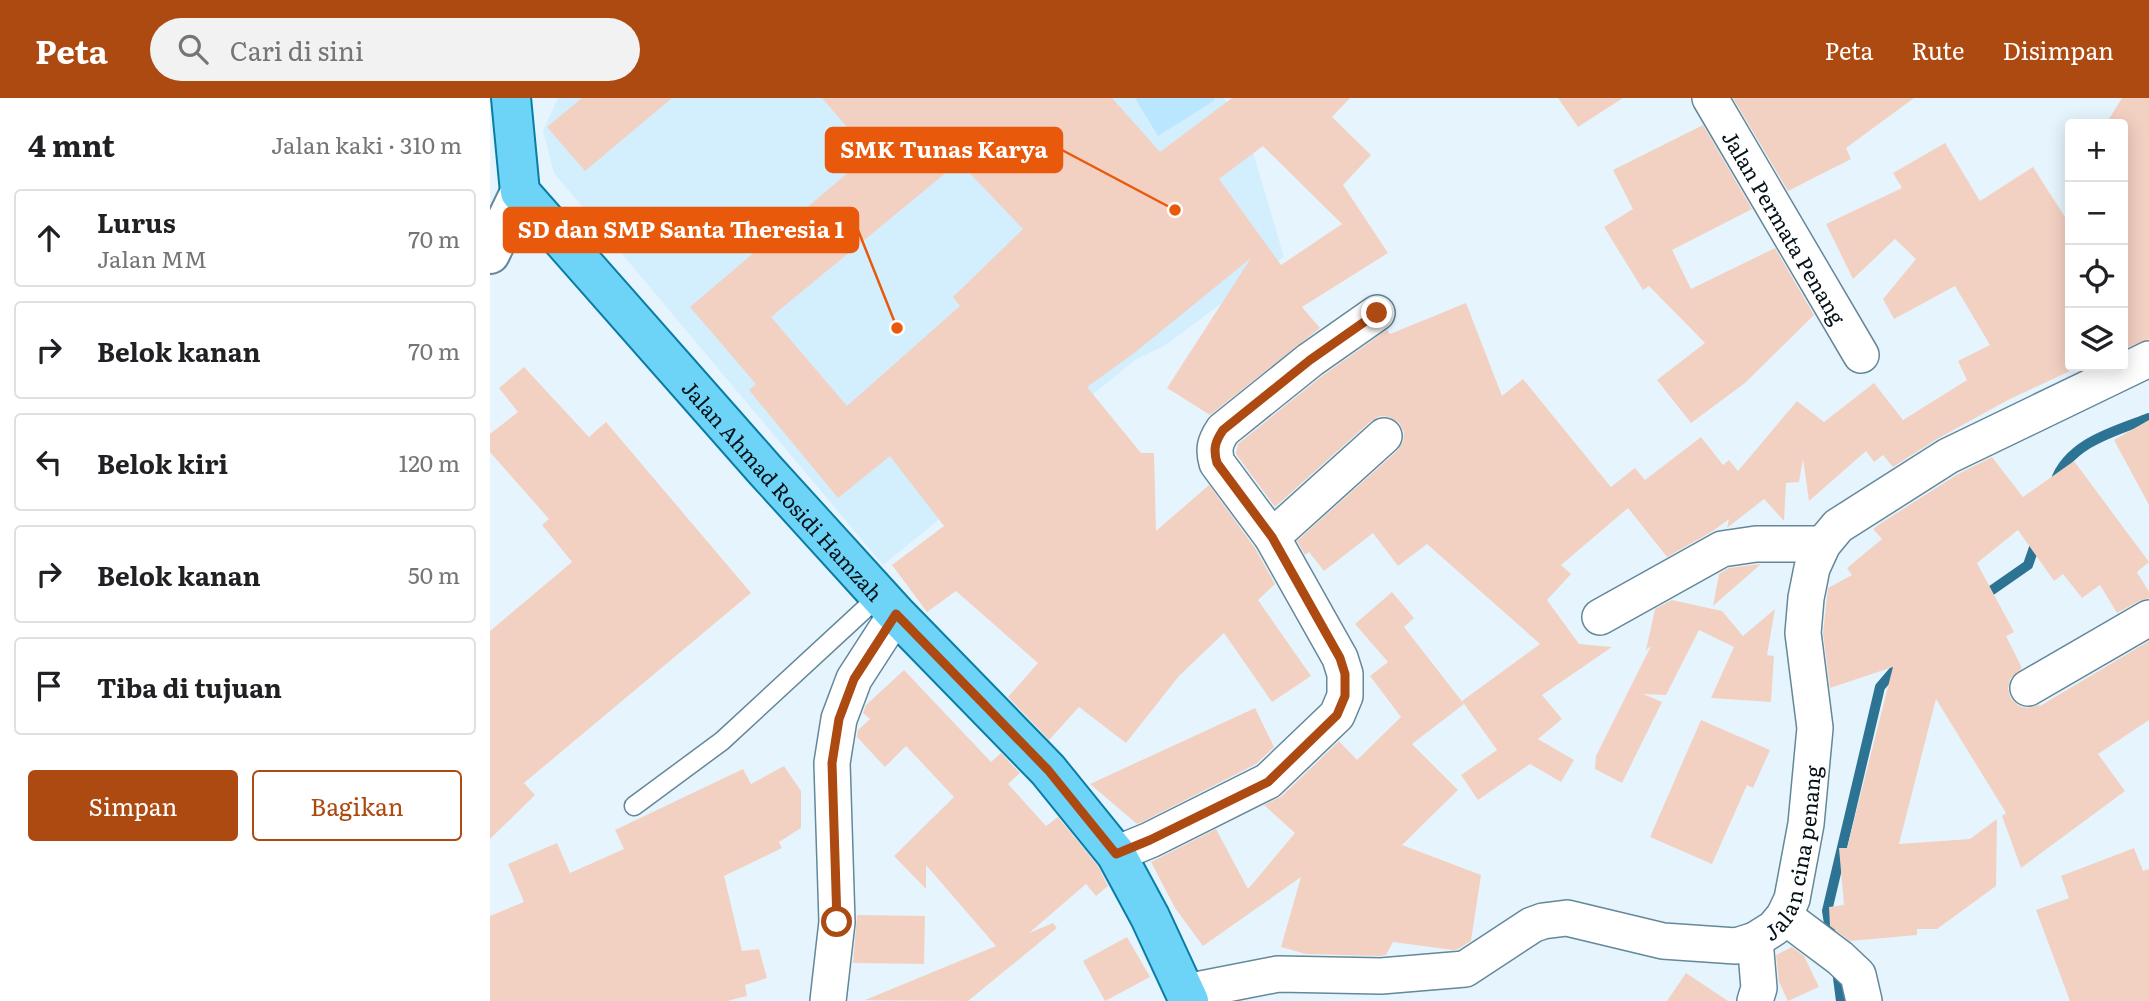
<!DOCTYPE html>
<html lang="id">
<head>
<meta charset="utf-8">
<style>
  :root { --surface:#fff; --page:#f2f2f2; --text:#202124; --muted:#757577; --line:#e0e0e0; --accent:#ad4a11 }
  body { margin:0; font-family:Literata,serif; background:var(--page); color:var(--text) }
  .controls { position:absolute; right:21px; top:21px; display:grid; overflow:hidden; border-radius:7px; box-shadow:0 4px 18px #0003 }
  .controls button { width:63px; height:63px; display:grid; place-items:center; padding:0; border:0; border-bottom:2px solid var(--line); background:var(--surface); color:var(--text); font:35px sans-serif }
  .stop { position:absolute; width:21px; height:21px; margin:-16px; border:5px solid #ad4a11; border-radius:50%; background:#fff }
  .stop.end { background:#ad4a11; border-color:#fff; box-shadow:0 2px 7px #0008 }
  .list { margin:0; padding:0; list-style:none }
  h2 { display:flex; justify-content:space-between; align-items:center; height:91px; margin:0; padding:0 28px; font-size:30px }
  h2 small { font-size:23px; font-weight:400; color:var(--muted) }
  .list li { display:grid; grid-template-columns:46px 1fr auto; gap:21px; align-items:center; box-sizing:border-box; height:98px; margin:0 14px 14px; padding:0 14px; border:2px solid var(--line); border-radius:7px }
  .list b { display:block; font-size:26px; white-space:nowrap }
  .list p { margin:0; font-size:23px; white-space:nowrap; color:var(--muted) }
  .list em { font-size:23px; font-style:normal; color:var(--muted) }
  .actions { display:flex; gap:14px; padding:21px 28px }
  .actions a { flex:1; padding:16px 0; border:2px solid var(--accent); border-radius:7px; text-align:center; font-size:24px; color:var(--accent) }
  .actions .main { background:var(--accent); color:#fff }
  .icon { flex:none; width:38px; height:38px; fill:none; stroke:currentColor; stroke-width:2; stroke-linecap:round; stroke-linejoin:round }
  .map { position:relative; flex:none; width:1659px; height:903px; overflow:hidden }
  header { display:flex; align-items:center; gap:42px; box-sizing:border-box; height:98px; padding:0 35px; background:var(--accent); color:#fff }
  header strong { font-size:33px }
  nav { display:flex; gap:38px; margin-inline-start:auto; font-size:24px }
  .search { width:490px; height:63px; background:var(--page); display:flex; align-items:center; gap:18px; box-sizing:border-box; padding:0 24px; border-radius:38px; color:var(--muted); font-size:26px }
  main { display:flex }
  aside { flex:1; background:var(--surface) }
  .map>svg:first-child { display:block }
</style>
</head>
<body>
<header>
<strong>Peta</strong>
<div class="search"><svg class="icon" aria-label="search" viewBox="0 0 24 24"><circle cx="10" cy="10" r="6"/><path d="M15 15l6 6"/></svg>Cari di sini</div>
<nav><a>Peta</a><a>Rute</a><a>Disimpan</a></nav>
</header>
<main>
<aside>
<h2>4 mnt<small>Jalan kaki · 310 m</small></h2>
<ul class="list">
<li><svg class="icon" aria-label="ahead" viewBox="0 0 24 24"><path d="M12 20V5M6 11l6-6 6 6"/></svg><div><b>Lurus</b><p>Jalan MM</p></div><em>70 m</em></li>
<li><svg class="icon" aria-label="right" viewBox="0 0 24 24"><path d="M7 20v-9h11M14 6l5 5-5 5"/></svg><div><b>Belok kanan</b></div><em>70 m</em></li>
<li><svg class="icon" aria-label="left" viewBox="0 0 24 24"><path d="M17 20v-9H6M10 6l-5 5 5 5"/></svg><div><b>Belok kiri</b></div><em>120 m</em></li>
<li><svg class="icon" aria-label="right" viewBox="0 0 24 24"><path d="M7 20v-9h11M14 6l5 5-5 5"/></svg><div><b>Belok kanan</b></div><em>50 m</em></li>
<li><svg class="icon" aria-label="arrive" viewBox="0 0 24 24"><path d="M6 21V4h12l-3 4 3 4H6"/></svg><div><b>Tiba di tujuan</b></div></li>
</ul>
<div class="actions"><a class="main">Simpan</a><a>Bagikan</a></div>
</aside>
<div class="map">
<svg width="1659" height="903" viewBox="0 0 1659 903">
  <rect width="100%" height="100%" fill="#e6f5fd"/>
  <path fill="#d3eefc" d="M 68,0 L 734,0 L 760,44 L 794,159 L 674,248 L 645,262 L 393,467 L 64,75 L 53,33 Z"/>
  <path fill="#bae7ff" d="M 645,0 L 724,0 L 725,2 L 668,38 Z"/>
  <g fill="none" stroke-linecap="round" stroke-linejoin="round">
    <g stroke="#2d7494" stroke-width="10">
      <path d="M 1565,384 C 1578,345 1625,333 1659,320"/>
      <path d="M 1492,499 L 1538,467 L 1547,441"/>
      <path d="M 1342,844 L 1337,813 L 1390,589 L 1408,568"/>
      <path d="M 1347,872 L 1351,903"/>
    </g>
  </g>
  <g fill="#f3d1c2" fill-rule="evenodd">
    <path d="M 92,0 L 182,0 L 95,73 L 57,29 Z"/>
    <path d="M 332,0 L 622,0 L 670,54 L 742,0 L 860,0 L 842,19 L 881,57 L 853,87 L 898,155 L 812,209 L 830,230 L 720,317 L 677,290 L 761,160 L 643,256 L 597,289 L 651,355 L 664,355 L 666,433 L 719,387 L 765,450 L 785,486 L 768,502 L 821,578 L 782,604 L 734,535 L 689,578 L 636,645 L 589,609 L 559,642 L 518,599 L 548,565 L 466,493 L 437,514 L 402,467 L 454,428 L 400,358 L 348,400 L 259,292 L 266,286 L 200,209 L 380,56 ZM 773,48 L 852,126 L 791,167 L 729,81 ZM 469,64 L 533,131 L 463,199 L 470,208 L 357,308 L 281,219 Z"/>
    <path d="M 1068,0 L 1133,0 L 1088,29 Z"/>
    <path d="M 1243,0 L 1424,0 L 1356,50 L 1361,61 L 1298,93 Z"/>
    <path d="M 1632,0 L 1659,0 L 1659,241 L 1633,251 L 1633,26 L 1616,26 Z"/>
    <path d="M 1213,27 L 1262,111 L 1182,152 L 1201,191 L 1285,150 L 1324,217 L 1255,285 L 1201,325 L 1167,282 L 1215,245 L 1159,188 L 1153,192 L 1114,129 L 1143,111 L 1123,72 Z"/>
    <path d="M 1455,45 L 1490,103 L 1543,69 L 1580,127 L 1580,273 L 1518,302 L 1447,341 L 1403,369 L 1393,357 L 1384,364 L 1376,353 L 1319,403 L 1313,361 L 1309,384 L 1296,385 L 1294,423 L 1274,401 L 1237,430 L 1239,421 L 1223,433 L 1177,459 L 1138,410 L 1071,467 L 1081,476 L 1057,502 L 1089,546 L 1122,549 L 1052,597 L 1072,621 L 1048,641 L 1084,662 L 1071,684 L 1040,666 L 988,702 L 971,677 L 1007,652 L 972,603 L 1050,546 L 937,446 L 908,468 L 883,435 L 834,473 L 819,454 L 815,457 L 807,443 L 907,353 L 913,344 L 914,334 L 909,325 L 900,319 L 890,318 L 881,323 L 785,409 L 746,356 L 748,346 L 832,278 L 897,232 L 900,236 L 976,205 L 1012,298 L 1033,281 L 1121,389 L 1145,370 L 1155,382 L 1211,339 L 1233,367 L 1239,362 L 1248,373 L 1307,303 L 1334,324 L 1384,285 L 1413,322 L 1477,282 L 1468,263 L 1500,247 L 1465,188 L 1404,221 L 1393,201 L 1426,161 L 1405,141 L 1363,181 L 1336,126 L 1412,90 L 1403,75 Z"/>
    <path d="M 34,269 L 99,339 L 116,324 L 261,495 L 34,685 L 45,697 L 0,741 L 0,533 L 82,464 L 52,427 L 59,421 L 0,354 L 0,336 L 28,314 L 9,290 Z"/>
    <path d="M 1659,322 L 1659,407 L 1624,342 Z"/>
    <path d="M 1502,359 L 1533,399 L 1584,363 L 1659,464 L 1647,474 L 1659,494 L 1659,500 L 1649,503 L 1627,515 L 1610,487 L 1592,500 L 1573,476 L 1564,483 L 1528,432 L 1487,465 L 1524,534 L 1516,538 L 1532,570 L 1520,581 L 1518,591 L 1521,601 L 1529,608 L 1537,610 L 1549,607 L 1550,608 L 1659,543 L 1659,622 L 1608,656 L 1635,693 L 1531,770 L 1512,718 L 1516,715 L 1446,601 L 1409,746 L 1480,741 L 1507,721 L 1506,788 L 1447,831 L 1427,831 L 1427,837 L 1360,843 L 1340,828 L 1339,809 L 1354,807 L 1349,750 L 1357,750 L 1403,569 L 1340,590 L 1333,535 L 1338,490 L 1362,477 L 1357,470 L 1392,441 L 1383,431 L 1391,425 L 1468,376 Z"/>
    <path d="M 1271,466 L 1223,508 L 1229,476 L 1239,470 Z"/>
    <path d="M 902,494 L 924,520 L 914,529 L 974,606 L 922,646 L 968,692 L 912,747 L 991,777 L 981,843 L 968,851 L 963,852 L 903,844 L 896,857 L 890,858 L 816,856 L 791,849 L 811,779 L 713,848 L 685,810 L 661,764 L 726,731 L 758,791 L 805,735 L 774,707 L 792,698 L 849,643 L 867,662 L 911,619 L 880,578 L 898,564 L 865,526 Z"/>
    <path d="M 1182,502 L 1232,513 L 1253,538 L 1285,511 L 1277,557 L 1284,558 L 1281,604 L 1221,600 L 1244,549 L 1209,532 L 1176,597 L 1153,596 L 1172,604 L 1132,685 L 1105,671 L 1106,658 L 1161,548 L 1156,552 L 1165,511 Z"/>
    <path d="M 414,572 L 501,664 L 511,655 L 530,675 L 518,686 L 556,728 L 568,719 L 608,768 L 618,788 L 606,798 L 596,786 L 539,835 L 563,825 L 567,830 L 478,903 L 375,902 L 506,848 L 436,767 L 436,791 L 404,758 L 464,699 L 416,648 L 395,669 L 367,639 L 368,632 L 380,621 L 373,615 L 376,607 Z"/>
    <path d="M 765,610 L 784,649 L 766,666 L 652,724 L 647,726 L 600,686 Z"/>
    <path d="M 1211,622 L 1280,652 L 1263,690 L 1257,687 L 1222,766 L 1160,739 Z"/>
    <path d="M 294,668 L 311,693 L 311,730 L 289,744 L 292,750 L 234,778 L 252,853 L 269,851 L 277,880 L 255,887 L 257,898 L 237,903 L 0,903 L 0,818 L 34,804 L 18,766 L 67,745 L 80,775 L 134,751 L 125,732 L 253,671 L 261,686 Z"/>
    <path d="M 1644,750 L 1653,773 L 1659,771 L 1659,903 L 1580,903 L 1546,812 L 1579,800 L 1571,778 Z"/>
    <path d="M 367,817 L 435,818 L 434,866 L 363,865 Z"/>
    <path d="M 637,839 L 660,879 L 615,903 L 593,863 Z"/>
    <path d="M 1302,849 L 1314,858 L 1329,889 L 1298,903 L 1289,884 L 1286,857 Z"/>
    <path d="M 1196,875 L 1238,903 L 1177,903 Z"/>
  </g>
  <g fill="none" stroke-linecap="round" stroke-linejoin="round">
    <g stroke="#648799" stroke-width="21">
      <path id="service" d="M 144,708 L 232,643 L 389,498"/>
    </g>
    <g stroke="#648799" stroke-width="38">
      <g id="minor">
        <path id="s1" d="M 1220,0 L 1371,257"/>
        <path d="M 782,439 L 894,338"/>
        <path d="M 1110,519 L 1232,451 L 1266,446 L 1333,446"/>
        <path d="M 1538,590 L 1659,520"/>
        <path d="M 626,756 L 660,742 L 778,683 L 847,617 L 855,598 L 855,576 L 850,560 L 782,439 L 727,365 C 723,351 725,344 733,332 L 820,262 L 887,215"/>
        <path d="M 1294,818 L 1350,860 L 1368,877 L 1374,903"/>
        <path id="s2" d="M 696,894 L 788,876 L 891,878 L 975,871 L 1042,827 L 1053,823 L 1077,820 L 1173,843 L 1246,848 L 1265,842 L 1284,830 L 1294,818 L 1302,801 L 1316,726 L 1325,630 L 1313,535 L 1316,500 L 1322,470 L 1333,446 L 1348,428 L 1458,358 L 1659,261"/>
        <path d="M 338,903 L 347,824 L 342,665 L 349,621 L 364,581 L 406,516"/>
        <path d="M 1265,903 L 1269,890 L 1265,842"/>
      </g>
    </g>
    <g stroke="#648799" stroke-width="42">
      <path id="tertiary" d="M 0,156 L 30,94"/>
    </g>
    <g stroke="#0a7da5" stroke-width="42">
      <g id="primary">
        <path id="s3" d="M 21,0 L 30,94 L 275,372 L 406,516 L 558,672 L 626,756 L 660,819 L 699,903"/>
      </g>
    </g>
    <use href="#service" stroke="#fff" stroke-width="18"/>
    <use href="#minor" stroke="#fff" stroke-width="35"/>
    <use href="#tertiary" stroke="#fff" stroke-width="38"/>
    <use href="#primary" stroke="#6ed4f7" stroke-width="38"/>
  </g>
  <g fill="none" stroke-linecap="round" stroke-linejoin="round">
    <path stroke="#ad4a11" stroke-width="9" d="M 347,824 L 342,665 L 349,621 L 364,581 L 406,516 L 558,672 L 626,756 L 660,742 L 778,684 L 847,617 L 855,598 L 855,576 L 850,560 L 782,439 L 727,365 C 723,351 725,344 733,332 L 820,262 L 887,215"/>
  </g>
  <g text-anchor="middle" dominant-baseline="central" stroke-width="7" stroke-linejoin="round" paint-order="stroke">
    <g font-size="21" fill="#041117" stroke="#fff">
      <text stroke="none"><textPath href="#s1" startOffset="149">Jalan Permata Penang</textPath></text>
      <text stroke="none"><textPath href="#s3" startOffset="492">Jalan Ahmad Rosidi Hamzah</textPath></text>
      <text stroke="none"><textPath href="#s2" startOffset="691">Jalan cina penang</textPath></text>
    </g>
  </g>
  <path fill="none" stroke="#e8590c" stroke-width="2.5" d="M685 112L572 52M407 230L368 132"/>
  <g fill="#e8590c" stroke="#fff" stroke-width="2.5">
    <circle cx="685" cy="112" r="7"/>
    <circle cx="407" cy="230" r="7"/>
  </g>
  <g fill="#e8590c" stroke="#e8590c" stroke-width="2.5">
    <rect x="336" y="30" width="236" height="44" rx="7"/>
    <rect x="14" y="110" width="354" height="44" rx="7"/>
  </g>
  <g font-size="23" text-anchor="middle" font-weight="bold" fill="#fff">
    <text x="454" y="60">SMK Tunas Karya</text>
    <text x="191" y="140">SD dan SMP Santa Theresia 1</text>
  </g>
</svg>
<div class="controls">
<button>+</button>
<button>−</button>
<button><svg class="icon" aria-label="locate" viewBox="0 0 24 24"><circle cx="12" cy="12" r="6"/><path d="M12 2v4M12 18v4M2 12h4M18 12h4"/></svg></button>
<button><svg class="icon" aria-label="layers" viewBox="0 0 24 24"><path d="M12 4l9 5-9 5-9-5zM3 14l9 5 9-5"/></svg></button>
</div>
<div class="stop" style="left:347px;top:824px"></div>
<div class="stop end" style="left:887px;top:215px"></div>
</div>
</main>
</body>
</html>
